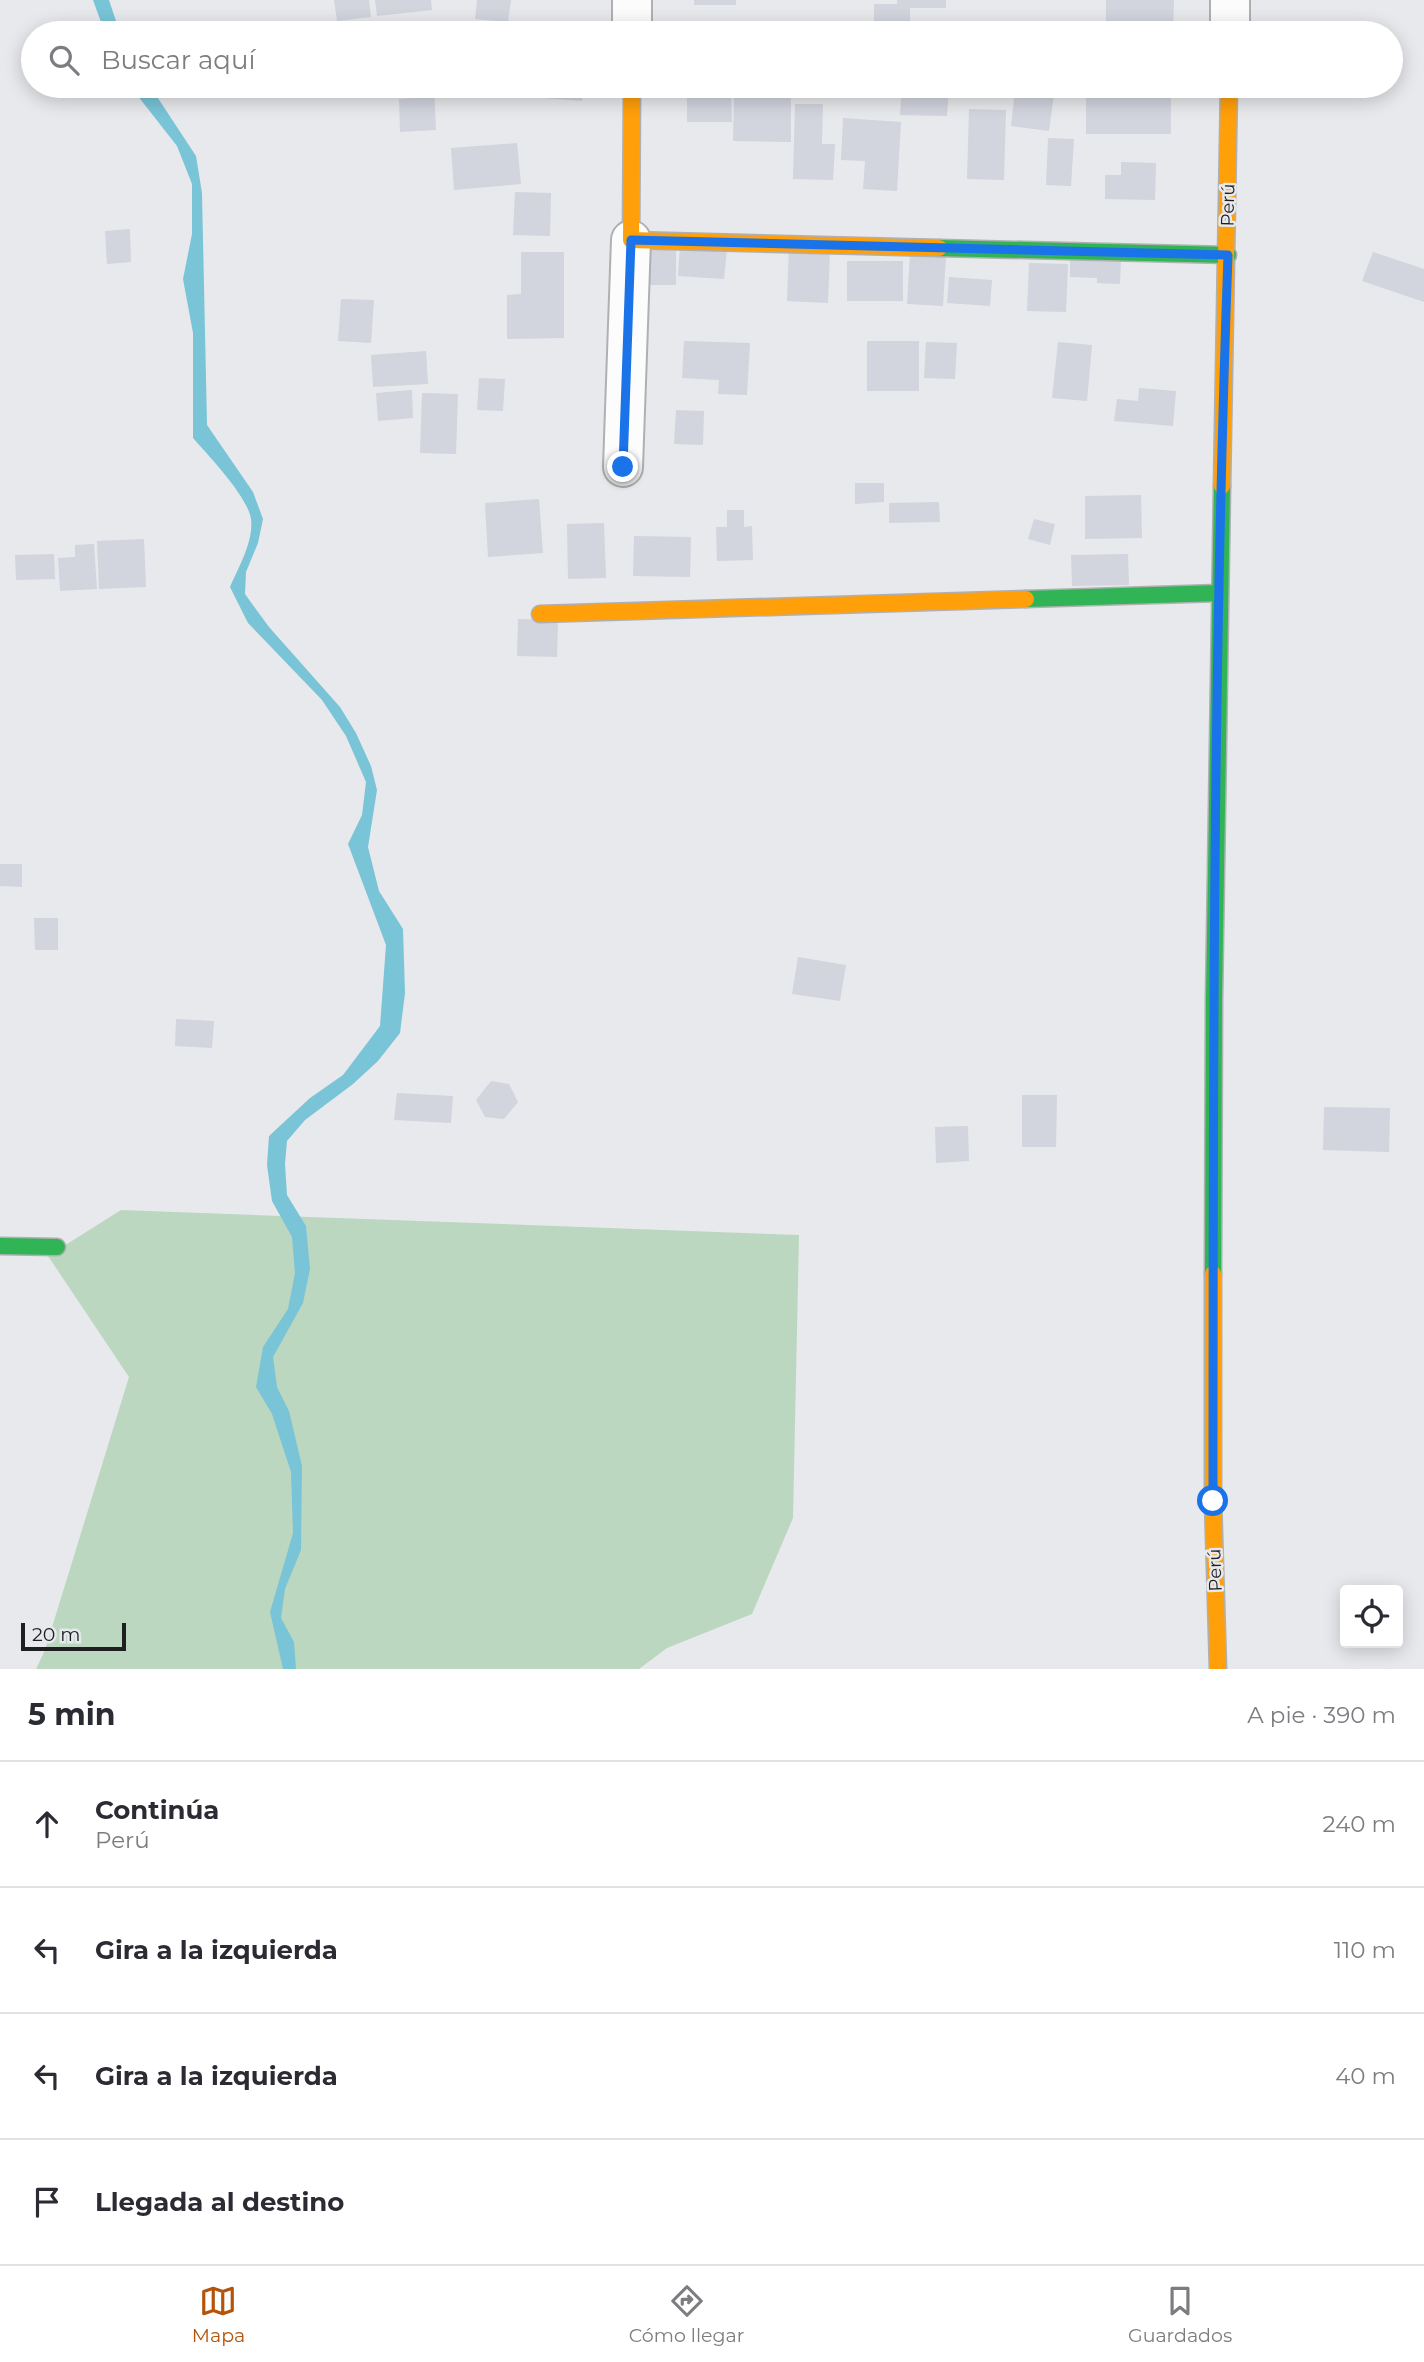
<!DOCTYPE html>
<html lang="es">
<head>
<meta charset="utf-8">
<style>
  :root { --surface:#fff; --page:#f7f7f7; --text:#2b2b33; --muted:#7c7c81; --line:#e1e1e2; --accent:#b45309 }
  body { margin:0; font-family:Montserrat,sans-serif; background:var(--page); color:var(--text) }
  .controls { position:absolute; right:21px; bottom:21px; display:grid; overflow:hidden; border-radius:7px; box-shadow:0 4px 18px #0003 }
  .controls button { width:63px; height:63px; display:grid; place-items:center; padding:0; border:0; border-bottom:2px solid var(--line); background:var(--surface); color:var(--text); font:35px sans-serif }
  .scale { position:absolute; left:21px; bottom:18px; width:105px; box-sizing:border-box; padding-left:7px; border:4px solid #1e1f21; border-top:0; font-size:19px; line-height:24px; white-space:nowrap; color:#1e1f21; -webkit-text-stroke:5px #e7e8ed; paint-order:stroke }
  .stop { position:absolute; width:21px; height:21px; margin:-16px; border:5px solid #1a73e8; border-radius:50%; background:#fff }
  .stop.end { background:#1a73e8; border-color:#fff; box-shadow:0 2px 7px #0008 }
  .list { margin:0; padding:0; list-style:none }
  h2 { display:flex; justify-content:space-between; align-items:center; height:91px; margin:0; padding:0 28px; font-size:30px }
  h2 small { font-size:23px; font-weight:400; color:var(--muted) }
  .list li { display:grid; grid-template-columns:46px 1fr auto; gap:21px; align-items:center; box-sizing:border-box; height:126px; padding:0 28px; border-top:2px solid var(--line) }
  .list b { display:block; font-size:26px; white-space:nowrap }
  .list p { margin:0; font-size:23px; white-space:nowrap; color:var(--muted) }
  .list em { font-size:23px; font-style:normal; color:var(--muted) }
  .icon { flex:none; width:38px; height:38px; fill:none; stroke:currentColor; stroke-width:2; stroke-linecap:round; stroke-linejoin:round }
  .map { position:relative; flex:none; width:1424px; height:1669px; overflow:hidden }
  .search { position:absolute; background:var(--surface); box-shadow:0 4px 18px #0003; left:21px; right:21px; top:21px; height:77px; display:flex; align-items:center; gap:18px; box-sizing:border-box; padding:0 24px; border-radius:38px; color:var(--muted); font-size:26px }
  .sheet { height:595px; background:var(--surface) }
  nav { display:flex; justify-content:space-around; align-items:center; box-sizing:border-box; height:98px; border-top:2px solid var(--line); background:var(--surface); font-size:19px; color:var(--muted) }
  nav a { display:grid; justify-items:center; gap:4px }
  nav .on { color:var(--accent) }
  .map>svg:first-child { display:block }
</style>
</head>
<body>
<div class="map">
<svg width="1424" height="1669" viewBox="0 0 1424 1669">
  <rect width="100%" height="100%" fill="#e8e9ec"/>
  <path fill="#bbd7c0" d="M 121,1210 L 799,1235 L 793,1518 L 752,1614 L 667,1648 L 639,1669 L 36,1669 L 45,1650 L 129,1377 L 48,1256 Z"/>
  <g fill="#79c4d7">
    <path d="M 93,0 L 109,0 L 120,33 L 105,33 Z"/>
    <path d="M 130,86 L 150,86 L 196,156 L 202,193 L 207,425 L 253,492 L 263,519 L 258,543 L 246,572 L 245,594 L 269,627 L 340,707 L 356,733 L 371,766 L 377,790 L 368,847 L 379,891 L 403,929 L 405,993 L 400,1033 L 378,1061 L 353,1084 L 305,1120 L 287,1141 L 285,1164 L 287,1195 L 306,1226 L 310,1269 L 303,1303 L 273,1357 L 277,1387 L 289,1411 L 302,1466 L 301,1550 L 285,1589 L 281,1618 L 294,1642 L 296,1669 L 283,1669 L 270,1612 L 293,1533 L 291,1472 L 272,1414 L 256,1387 L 263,1347 L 288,1309 L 295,1273 L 292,1237 L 272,1201 L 267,1165 L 269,1136 L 310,1098 L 343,1075 L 380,1026 L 386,945 L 348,844 L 362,815 L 366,782 L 346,736 L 322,700 L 248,623 L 230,587 C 238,568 254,541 251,519 C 248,497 208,455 193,438 L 193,333 L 183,279 L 192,234 L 192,184 L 177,146 Z"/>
  </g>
  <g fill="#d2d4de">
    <path d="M 334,0 L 369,0 L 371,17 L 337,21 Z"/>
    <path d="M 375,0 L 431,0 L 432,10 L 377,16 Z"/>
    <path d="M 477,0 L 511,0 L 508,22 L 475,19 Z"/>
    <rect x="694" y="0" width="42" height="5"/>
    <path d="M 897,0 L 946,0 L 946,8 L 910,8 L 910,33 L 874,33 L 874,4 L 897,4 Z"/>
    <path d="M 1106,0 L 1174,0 L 1173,29 L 1106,29 Z"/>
    <rect x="740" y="26" width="54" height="7"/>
    <path d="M 531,86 L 583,86 L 582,101 L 530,97 Z"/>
    <path d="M 902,86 L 949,87 L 947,116 L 900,115 Z"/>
    <path d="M 434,87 L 436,130 L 400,132 L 399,99 L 414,98 L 413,88 Z"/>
    <path d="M 1086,89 L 1140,90 L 1140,94 L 1171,94 L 1171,134 L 1086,134 Z"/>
    <path d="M 1015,90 L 1054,95 L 1049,131 L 1011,126 Z"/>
    <path d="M 687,92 L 731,92 L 732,122 L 687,122 Z"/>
    <path d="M 734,94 L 791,94 L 791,142 L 733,141 Z"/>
    <path d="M 795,104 L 823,104 L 822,144 L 835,144 L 833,180 L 793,179 Z"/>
    <path d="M 969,109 L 1006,110 L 1004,180 L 967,179 Z"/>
    <path d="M 843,118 L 901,122 L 897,191 L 863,189 L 865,161 L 841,160 Z"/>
    <path d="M 1048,138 L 1074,139 L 1071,186 L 1046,185 Z"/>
    <path d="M 517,143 L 521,184 L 454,190 L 451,148 Z"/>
    <path d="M 1121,162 L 1156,163 L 1155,200 L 1105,199 L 1105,175 L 1121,175 Z"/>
    <path d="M 515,192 L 551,193 L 550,236 L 513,235 Z"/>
    <path d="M 130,229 L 131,262 L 107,264 L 105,231 Z"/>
    <path d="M 680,247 L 727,249 L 724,279 L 678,276 Z"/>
    <rect x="636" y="248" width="40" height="37"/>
    <path d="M 789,248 L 830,249 L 828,303 L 787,301 Z"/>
    <path d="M 521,252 L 564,252 L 564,338 L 507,339 L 507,295 L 521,294 Z"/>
    <path d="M 1373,252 L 1424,269 L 1424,302 L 1362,281 Z"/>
    <path d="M 910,253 L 946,255 L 943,306 L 907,304 Z"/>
    <path d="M 1070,259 L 1121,259 L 1120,284 L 1097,283 L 1097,278 L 1070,277 Z"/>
    <rect x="847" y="261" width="56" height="40"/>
    <path d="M 1029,263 L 1068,264 L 1066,312 L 1027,311 Z"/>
    <path d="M 949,277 L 992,280 L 990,306 L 947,303 Z"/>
    <path d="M 341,299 L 374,300 L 371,343 L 338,341 Z"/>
    <path d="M 684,341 L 750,343 L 747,395 L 718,394 L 719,380 L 682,378 Z"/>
    <rect x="867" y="341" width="52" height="50"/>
    <path d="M 926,342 L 957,343 L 955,379 L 924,378 Z"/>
    <path d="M 1058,342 L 1092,345 L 1087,401 L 1052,398 Z"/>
    <path d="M 426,351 L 428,384 L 373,387 L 371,355 Z"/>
    <path d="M 479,378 L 505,379 L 503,411 L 477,410 Z"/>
    <path d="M 1139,388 L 1176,391 L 1173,426 L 1114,421 L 1117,399 L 1138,401 Z"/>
    <path d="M 412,390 L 413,418 L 378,421 L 376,393 Z"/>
    <path d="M 422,393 L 458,394 L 456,454 L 420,453 Z"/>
    <path d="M 676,410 L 704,411 L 703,445 L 674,444 Z"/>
    <path d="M 855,483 L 884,483 L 884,502 L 855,504 Z"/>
    <path d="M 1141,495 L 1142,538 L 1085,539 L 1085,496 Z"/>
    <path d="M 539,499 L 543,553 L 488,557 L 485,503 Z"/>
    <path d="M 939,502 L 940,522 L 889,523 L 889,503 Z"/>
    <path d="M 727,510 L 744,510 L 744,527 L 752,526 L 753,560 L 717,561 L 716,527 L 727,527 Z"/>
    <path d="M 1034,519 L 1055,524 L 1050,545 L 1028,539 Z"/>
    <path d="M 604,523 L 606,578 L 568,579 L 567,524 Z"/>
    <path d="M 634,536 L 691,537 L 690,577 L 633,576 Z"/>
    <path d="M 144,539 L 146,587 L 99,589 L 97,541 Z"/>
    <path d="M 94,544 L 97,589 L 60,591 L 58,558 L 75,557 L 75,545 Z"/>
    <path d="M 54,554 L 55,579 L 16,580 L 15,555 Z"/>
    <path d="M 1128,554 L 1129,585 L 1072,586 L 1071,555 Z"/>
    <path d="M 518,619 L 558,620 L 557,657 L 517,656 Z"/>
    <path d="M 0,864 L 22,864 L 22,887 L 0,886 Z"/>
    <path d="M 34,918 L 58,918 L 58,950 L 35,950 Z"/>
    <path d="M 798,957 L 846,965 L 840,1001 L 792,994 Z"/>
    <path d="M 176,1019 L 214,1021 L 212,1048 L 175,1046 Z"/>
    <path d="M 491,1081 L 509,1084 L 518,1102 L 504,1119 L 485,1117 L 476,1100 Z"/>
    <path d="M 397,1093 L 453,1096 L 451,1123 L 394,1120 Z"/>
    <path d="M 1022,1095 L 1057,1095 L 1056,1147 L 1022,1147 Z"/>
    <path d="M 1324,1107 L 1390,1108 L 1389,1152 L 1323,1150 Z"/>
    <path d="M 968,1126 L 969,1161 L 936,1163 L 935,1127 Z"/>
  </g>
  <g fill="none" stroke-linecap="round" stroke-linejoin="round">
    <g stroke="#afb0b2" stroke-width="42">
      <g id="street">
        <path d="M 632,33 L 632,0"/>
        <path d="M 1230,33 L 1230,0"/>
        <path d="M 623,467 L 631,240"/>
      </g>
    </g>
    <g stroke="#afb0b2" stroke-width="19">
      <g id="fast">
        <path d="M 939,248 L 1228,255"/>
        <path d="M 1026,599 L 1219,593"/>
        <path d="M 0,1246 L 57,1247"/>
        <path d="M 1213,1274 L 1214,1000 L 1222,486"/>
      </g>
    </g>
    <g stroke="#afb0b2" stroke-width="19">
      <g id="slow">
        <path d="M 632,86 L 631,240 L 939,248"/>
        <path d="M 1222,486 L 1229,86"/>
        <path d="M 540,614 L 1026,599"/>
        <path d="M 1213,1274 L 1213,1501 L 1218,1669"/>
      </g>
    </g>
    <use href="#street" stroke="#fcfcfc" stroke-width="38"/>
    <use href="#fast" stroke="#30b455" stroke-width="16"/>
    <use href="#slow" stroke="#ff9f0a" stroke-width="16"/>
  </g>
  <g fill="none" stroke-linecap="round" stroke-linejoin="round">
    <path stroke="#1a73e8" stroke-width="9" d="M 623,467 L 631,240 L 1228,255 C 1213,670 1213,1086 1213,1501"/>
  </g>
  <g text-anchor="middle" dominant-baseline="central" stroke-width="5" stroke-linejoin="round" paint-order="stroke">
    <g font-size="18" fill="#1e1f21" stroke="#e7e8ed">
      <text transform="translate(1228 205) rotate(-89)">Perú</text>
      <text transform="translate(1215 1570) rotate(-92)">Perú</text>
    </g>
  </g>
</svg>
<div class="controls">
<button><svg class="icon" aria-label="locate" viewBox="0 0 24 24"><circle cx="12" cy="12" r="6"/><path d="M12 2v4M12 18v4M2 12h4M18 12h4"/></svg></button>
</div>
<div class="scale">20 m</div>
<div class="stop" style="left:1213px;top:1501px"></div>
<div class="stop end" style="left:623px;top:467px"></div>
<div class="search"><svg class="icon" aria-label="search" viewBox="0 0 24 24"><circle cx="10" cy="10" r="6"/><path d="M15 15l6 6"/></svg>Buscar aquí</div>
</div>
<section class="sheet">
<h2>5 min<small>A pie · 390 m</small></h2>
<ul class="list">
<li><svg class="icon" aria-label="ahead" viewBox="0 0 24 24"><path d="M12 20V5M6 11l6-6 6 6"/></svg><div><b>Continúa</b><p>Perú</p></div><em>240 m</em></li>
<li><svg class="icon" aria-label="left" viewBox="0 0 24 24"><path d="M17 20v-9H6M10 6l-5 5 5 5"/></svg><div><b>Gira a la izquierda</b></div><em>110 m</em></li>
<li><svg class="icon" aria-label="left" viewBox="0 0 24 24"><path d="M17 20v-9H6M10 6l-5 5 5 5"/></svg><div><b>Gira a la izquierda</b></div><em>40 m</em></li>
<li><svg class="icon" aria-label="arrive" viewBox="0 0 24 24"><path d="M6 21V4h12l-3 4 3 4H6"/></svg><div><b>Llegada al destino</b></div></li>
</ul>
</section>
<nav>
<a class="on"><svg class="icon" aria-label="map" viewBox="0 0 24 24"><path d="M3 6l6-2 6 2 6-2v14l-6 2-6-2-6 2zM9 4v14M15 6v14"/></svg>Mapa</a>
<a><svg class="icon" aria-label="directions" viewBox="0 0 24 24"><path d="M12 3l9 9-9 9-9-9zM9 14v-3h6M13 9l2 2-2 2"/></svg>Cómo llegar</a>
<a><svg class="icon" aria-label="saved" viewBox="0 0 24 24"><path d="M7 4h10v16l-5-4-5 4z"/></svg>Guardados</a>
</nav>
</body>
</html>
